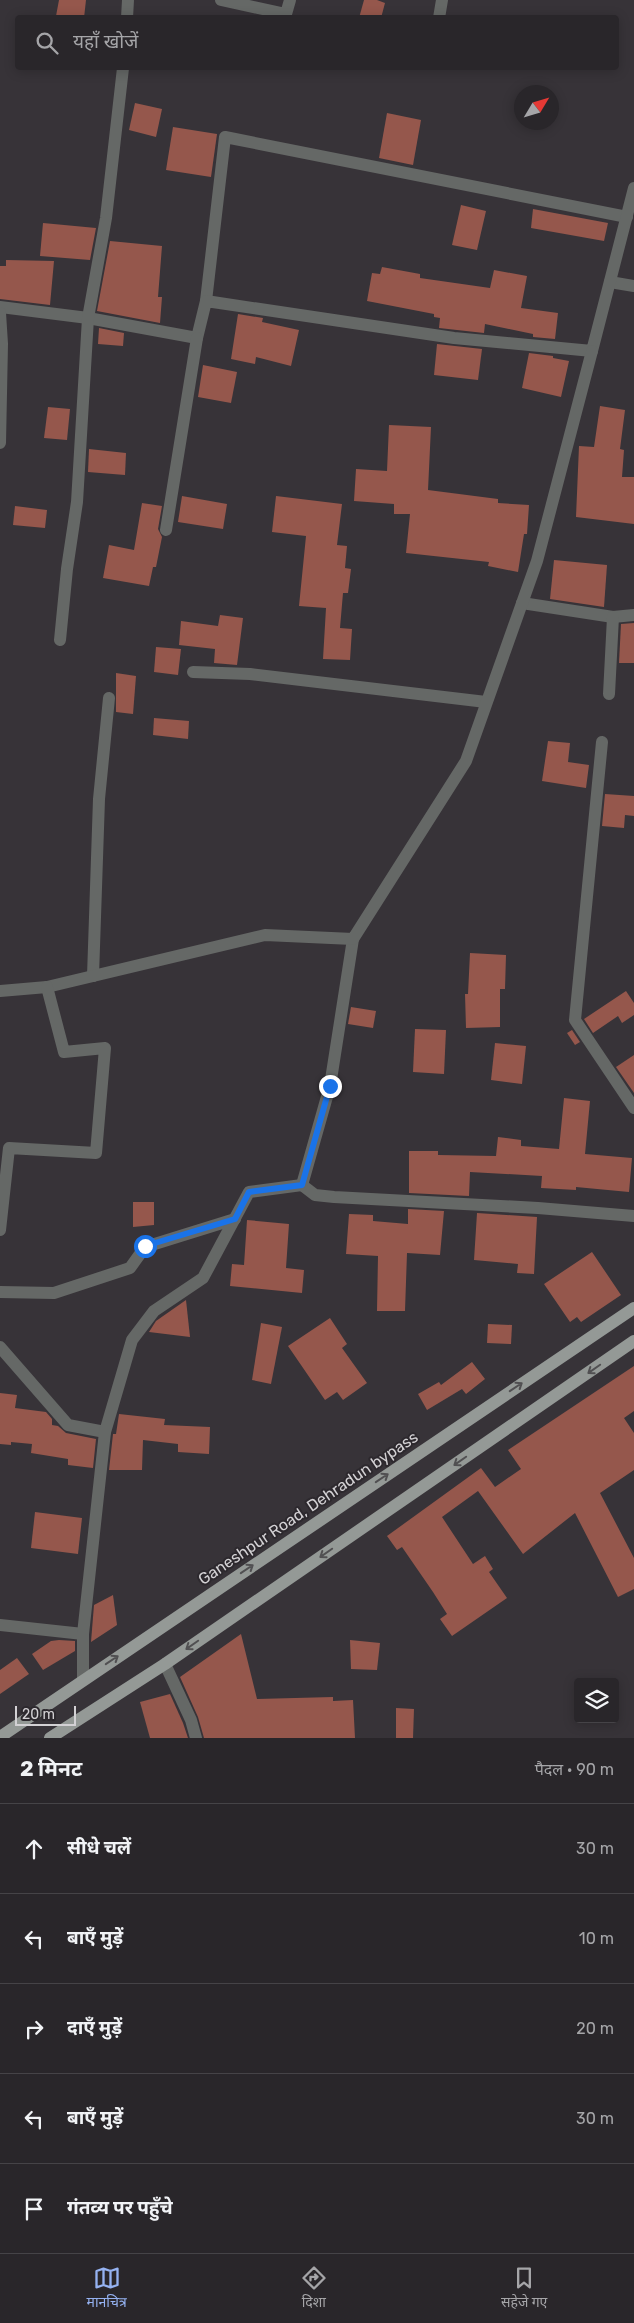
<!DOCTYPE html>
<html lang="hi">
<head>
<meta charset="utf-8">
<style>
  :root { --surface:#29262a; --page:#312e32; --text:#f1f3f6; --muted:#a5a5a8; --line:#454347; --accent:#95b2f1 }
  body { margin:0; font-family:Rubik,"Noto Sans Devanagari",sans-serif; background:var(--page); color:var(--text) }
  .controls { position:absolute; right:15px; bottom:15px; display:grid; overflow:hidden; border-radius:5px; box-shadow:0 2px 12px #0003 }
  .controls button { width:45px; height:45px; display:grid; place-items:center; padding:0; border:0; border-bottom:1px solid var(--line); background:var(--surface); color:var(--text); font:25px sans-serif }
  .compass { position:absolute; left:514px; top:85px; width:45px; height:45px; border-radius:50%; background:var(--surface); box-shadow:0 2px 12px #0003; rotate:52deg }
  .scale { position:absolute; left:15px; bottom:12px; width:61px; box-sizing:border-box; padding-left:5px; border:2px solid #d3d1d4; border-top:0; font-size:14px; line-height:18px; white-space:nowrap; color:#d3d1d4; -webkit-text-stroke:4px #2d292e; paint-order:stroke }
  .stop { position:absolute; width:15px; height:15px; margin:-11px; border:4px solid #1a73e8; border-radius:50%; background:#fff }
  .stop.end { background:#1a73e8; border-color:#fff; box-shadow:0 1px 5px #0008 }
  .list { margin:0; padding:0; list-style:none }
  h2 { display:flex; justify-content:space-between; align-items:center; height:65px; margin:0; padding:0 20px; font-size:21px }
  h2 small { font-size:16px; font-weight:400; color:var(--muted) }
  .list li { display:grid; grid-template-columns:32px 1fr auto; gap:15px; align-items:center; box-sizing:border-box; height:90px; padding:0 20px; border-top:1px solid var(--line) }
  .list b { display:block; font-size:19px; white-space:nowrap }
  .list em { font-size:16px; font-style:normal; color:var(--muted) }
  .icon { flex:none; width:28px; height:28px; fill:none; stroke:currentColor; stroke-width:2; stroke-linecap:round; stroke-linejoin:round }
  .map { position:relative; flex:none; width:634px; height:1738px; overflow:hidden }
  .search { position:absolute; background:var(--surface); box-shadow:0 2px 12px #0003; left:15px; right:15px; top:15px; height:55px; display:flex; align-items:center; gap:12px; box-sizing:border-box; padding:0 18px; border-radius:5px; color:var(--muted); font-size:19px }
  .sheet { height:515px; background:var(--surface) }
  nav { display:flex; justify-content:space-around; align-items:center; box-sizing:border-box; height:70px; border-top:1px solid var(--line); background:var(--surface); font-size:14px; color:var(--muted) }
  nav a { display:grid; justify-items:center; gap:2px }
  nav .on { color:var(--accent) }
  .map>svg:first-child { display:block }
</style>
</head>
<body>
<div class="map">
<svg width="634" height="1738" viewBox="0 0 634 1738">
  <rect width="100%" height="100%" fill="#373338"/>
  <g fill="#95574c">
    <path d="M 59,0 L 86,0 L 84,18 L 56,16 Z"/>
    <path d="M 364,0 L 377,0 L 385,3 L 381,18 L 359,18 Z"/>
    <path d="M 135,103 L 162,109 L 156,137 L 129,130 Z"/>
    <path d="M 387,113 L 421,120 L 413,165 L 379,158 Z"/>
    <path d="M 173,127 L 217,134 L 211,177 L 166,170 Z"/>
    <path d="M 461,205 L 486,211 L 477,250 L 452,245 Z"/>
    <path d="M 533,209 L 608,223 L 604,241 L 531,228 Z"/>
    <path d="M 43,223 L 96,228 L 90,260 L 40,256 Z"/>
    <path d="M 110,241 L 162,246 L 158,297 L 162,297 L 160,323 L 97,311 Z"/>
    <path d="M 6,260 L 54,261 L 50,305 L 0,299 L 0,266 L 6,266 Z"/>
    <path d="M 382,267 L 420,274 L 420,278 L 490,288 L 494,270 L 527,276 L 521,308 L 558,313 L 555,339 L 533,337 L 533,334 L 485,324 L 484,333 L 439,328 L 440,318 L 434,317 L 434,314 L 367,301 L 372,273 L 380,274 Z"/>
    <path d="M 238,314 L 263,318 L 262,322 L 299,330 L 291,366 L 256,357 L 255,364 L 231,359 Z"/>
    <path d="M 99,328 L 124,333 L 123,346 L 98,344 Z"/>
    <path d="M 437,344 L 482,349 L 478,380 L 434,375 Z"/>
    <path d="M 529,353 L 553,356 L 553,358 L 569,361 L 561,397 L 522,388 Z"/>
    <path d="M 203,365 L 237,372 L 231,403 L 198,397 Z"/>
    <path d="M 600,406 L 625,410 L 620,449 L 624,450 L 622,477 L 634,477 L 634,524 L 576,517 L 579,446 L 594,447 Z"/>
    <path d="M 48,407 L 70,409 L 67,440 L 44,438 Z"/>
    <path d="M 389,425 L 431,427 L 428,490 L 498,499 L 498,503 L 529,505 L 527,534 L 524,534 L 518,572 L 488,566 L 489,562 L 406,553 L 410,514 L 394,514 L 394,504 L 354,501 L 356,469 L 387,471 Z"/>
    <path d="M 89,449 L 126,453 L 125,475 L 88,472 Z"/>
    <path d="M 182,496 L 227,504 L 223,529 L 178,522 Z"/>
    <path d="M 276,496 L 342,504 L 337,545 L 347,546 L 345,568 L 351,569 L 348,593 L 343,593 L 340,628 L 352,629 L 350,660 L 323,659 L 326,608 L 299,606 L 306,536 L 272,532 Z"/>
    <path d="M 142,503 L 162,506 L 158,529 L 162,537 L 156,567 L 153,567 L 149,586 L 103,578 L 109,545 L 134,550 Z"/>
    <path d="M 15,506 L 47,510 L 45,528 L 13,525 Z"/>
    <path d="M 554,560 L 607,565 L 604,607 L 550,599 Z"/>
    <path d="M 220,615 L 243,618 L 237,665 L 214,663 L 215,649 L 179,645 L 181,621 L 218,626 Z"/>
    <path d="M 634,623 L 634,663 L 619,663 L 621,624 Z"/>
    <path d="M 156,647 L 181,649 L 178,675 L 154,672 Z"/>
    <path d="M 116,673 L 136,676 L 133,714 L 116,712 Z"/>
    <path d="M 154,718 L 189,721 L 188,739 L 153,735 Z"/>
    <path d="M 548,741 L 570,743 L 568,762 L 589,765 L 586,788 L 542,781 Z"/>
    <path d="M 605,794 L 634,796 L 634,816 L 625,815 L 624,828 L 602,826 Z"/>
    <path d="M 470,953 L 506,955 L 505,989 L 500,989 L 500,1027 L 466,1028 L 465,994 L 468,994 Z"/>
    <path d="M 626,991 L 634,1003 L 634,1015 L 622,1023 L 618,1016 L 593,1033 L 584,1019 Z"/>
    <path d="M 351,1007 L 376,1011 L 373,1028 L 348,1024 Z"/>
    <path d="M 415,1029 L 446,1030 L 444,1074 L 413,1072 Z"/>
    <path d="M 572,1030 L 580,1042 L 575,1045 L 567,1033 Z"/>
    <path d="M 495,1043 L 526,1046 L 522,1084 L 491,1080 Z"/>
    <path d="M 634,1055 L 634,1093 L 616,1067 Z"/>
    <path d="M 564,1098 L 590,1101 L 585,1154 L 632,1158 L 629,1192 L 576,1187 L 576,1190 L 541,1188 L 542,1176 L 470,1172 L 469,1196 L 409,1193 L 409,1151 L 438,1151 L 438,1155 L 496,1156 L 498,1137 L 521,1140 L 521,1146 L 559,1149 Z"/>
    <path d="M 133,1202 L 154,1202 L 154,1225 L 133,1227 Z"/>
    <path d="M 408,1209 L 444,1211 L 440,1255 L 407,1253 L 405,1311 L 377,1311 L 378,1256 L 346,1254 L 349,1214 L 373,1215 L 373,1221 L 408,1224 Z"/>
    <path d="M 477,1213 L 537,1217 L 534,1274 L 517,1273 L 518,1264 L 474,1260 Z"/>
    <path d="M 247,1220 L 289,1224 L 286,1268 L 304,1270 L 302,1293 L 230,1286 L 232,1264 L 244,1265 Z"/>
    <path d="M 592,1252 L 621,1295 L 581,1322 L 577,1317 L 570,1322 L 544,1284 Z"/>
    <path d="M 186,1300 L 190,1337 L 149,1332 L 156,1321 Z"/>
    <path d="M 330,1318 L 347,1344 L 342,1348 L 367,1383 L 343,1400 L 337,1392 L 325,1400 L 288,1346 Z"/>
    <path d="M 261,1323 L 282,1327 L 271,1384 L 252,1380 Z"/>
    <path d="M 488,1324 L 512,1325 L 511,1344 L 487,1343 Z"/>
    <path d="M 472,1362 L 485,1379 L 466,1394 L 462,1389 L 427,1410 L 418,1394 L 439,1382 L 441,1385 Z"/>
    <path d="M 634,1366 L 634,1411 L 624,1418 L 634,1433 L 634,1470 L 600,1493 L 634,1558 L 634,1589 L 618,1597 L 575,1513 L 523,1554 L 478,1491 L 442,1517 L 473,1564 L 485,1556 L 493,1569 L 489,1572 L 507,1598 L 452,1636 L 440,1619 L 447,1614 L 433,1592 L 402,1547 L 397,1550 L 387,1536 L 481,1468 L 495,1487 L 521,1469 L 508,1450 Z"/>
    <path d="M 0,1393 L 17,1395 L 15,1408 L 46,1412 L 52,1419 L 52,1425 L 58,1426 L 66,1433 L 96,1439 L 93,1468 L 68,1465 L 68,1459 L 31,1453 L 32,1444 L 11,1442 L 11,1445 L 0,1444 Z"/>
    <path d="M 119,1414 L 165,1419 L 164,1425 L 210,1427 L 209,1454 L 178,1452 L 178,1444 L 143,1440 L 142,1470 L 109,1470 L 113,1434 L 116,1434 Z"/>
    <path d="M 35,1512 L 82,1518 L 78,1554 L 31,1548 Z"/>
    <path d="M 113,1595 L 117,1625 L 91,1642 L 94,1605 Z"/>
    <path d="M 241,1634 L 257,1699 L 333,1697 L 333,1701 L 353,1700 L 355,1738 L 204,1738 L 198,1717 L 180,1677 Z"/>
    <path d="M 59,1640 L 75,1641 L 75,1651 L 43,1670 L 32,1654 L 51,1641 Z"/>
    <path d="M 350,1640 L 380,1643 L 377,1670 L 351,1669 Z"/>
    <path d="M 17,1658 L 29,1674 L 0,1694 L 0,1670 Z"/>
    <path d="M 170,1694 L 183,1723 L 188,1738 L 150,1738 L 140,1702 Z"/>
    <path d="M 396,1708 L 414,1709 L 413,1738 L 396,1738 Z"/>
  </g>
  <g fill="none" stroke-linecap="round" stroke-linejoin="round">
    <g stroke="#656866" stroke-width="12">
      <path d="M 221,0 L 286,14 L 290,0"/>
      <path d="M 127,18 L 128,0"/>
      <path d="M 439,18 L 442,0"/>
      <path d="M 610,282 L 634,286"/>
      <path d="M 206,301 L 225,137 L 627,217"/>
      <path d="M 0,307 L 88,318 L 197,338 L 206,301 L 454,338 L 592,351 L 634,188"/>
      <path d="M 0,313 L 2,344 L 0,443"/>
      <path d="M 166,530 L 197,338"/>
      <path d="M 522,603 L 613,617 L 634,615"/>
      <path d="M 60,640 L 67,569 L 77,502 L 88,318 L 106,218 L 123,68"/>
      <path d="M 193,672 L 250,674 L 486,702"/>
      <path d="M 609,694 L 613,617"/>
      <path d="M 602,742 L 575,1020 L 634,1108"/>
      <path d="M 353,939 L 330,1086 L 302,1185 L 315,1195 L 334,1197 L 538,1208 L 634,1216"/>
      <path d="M 93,976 L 99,799 L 109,698"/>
      <path d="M 0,991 L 47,987 L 265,935 L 353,939 L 466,761 L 537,561 L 592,351"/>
      <path d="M 0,1230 L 9,1148 L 96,1153 L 105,1048 L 64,1052 L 47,987"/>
      <path d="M 0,1292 L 54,1293 L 130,1268 L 145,1247 L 235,1219"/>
      <path d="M 0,1347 L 68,1425 L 105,1432"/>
      <path d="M 0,1625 L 83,1634"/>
      <path d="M 165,1664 L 191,1720 L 196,1738"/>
      <path d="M 83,1679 L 83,1634 L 105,1432 L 132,1340 L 154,1311 L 203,1278 L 249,1192 L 302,1185"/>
    </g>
    <g stroke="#949996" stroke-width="12">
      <path d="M 0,1737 L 634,1308"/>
      <path d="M 50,1738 L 165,1664 L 634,1341"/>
    </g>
  </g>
  <defs><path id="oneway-shaft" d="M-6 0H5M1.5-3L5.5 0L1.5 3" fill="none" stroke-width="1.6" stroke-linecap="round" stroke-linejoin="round" transform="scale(1.25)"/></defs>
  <g stroke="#515052">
    <use href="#oneway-shaft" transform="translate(594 1369) rotate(145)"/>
    <use href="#oneway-shaft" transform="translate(516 1387) rotate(-34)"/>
    <use href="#oneway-shaft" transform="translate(460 1461) rotate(145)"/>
    <use href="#oneway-shaft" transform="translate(382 1478) rotate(-34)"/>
    <use href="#oneway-shaft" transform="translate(326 1553) rotate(145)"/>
    <use href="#oneway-shaft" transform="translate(247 1569) rotate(-34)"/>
    <use href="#oneway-shaft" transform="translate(192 1645) rotate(145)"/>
    <use href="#oneway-shaft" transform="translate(112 1660) rotate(-34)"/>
  </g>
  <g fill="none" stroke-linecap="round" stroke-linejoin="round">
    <path stroke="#1a73e8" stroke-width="6" d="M 145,1246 L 235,1219 L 249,1192 L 302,1185 L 330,1086"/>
  </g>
  <g text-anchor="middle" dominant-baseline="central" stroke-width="4" stroke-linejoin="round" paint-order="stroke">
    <g font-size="16" fill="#d3d1d4" stroke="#2d292e">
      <text transform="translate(308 1508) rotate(-34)">Ganeshpur Road, Dehradun bypass</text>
    </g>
  </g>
</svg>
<div class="controls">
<button><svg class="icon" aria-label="layers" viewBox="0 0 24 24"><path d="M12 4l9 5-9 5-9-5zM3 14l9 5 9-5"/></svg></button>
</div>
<svg class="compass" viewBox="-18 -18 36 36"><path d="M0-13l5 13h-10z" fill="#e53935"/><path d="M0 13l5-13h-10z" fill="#a5a5a8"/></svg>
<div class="scale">20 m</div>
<div class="stop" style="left:145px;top:1246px"></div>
<div class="stop end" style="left:330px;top:1086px"></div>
<div class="search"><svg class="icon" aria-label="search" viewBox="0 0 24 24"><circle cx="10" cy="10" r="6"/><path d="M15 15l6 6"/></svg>यहाँ खोजें</div>
</div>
<section class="sheet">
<h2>2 मिनट<small>पैदल · 90 m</small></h2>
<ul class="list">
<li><svg class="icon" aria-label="ahead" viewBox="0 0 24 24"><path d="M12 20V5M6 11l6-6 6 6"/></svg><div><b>सीधे चलें</b></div><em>30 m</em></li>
<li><svg class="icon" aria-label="left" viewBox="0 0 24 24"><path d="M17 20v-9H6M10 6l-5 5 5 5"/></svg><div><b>बाएँ मुड़ें</b></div><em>10 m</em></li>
<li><svg class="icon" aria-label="right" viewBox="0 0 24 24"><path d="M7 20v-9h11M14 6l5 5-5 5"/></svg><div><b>दाएँ मुड़ें</b></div><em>20 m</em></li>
<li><svg class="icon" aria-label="left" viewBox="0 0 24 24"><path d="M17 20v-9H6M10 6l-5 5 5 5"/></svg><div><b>बाएँ मुड़ें</b></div><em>30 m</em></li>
<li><svg class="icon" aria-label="arrive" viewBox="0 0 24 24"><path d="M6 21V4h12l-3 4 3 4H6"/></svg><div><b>गंतव्य पर पहुँचे</b></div></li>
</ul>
</section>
<nav>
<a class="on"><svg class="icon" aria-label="map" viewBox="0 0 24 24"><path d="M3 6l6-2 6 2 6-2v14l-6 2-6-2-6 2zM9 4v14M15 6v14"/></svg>मानचित्र</a>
<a><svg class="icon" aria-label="directions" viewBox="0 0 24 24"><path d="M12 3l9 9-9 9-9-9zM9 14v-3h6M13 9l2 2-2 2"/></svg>दिशा</a>
<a><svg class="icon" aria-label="saved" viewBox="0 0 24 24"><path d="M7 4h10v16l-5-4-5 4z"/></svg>सहेजे गए</a>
</nav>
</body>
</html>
